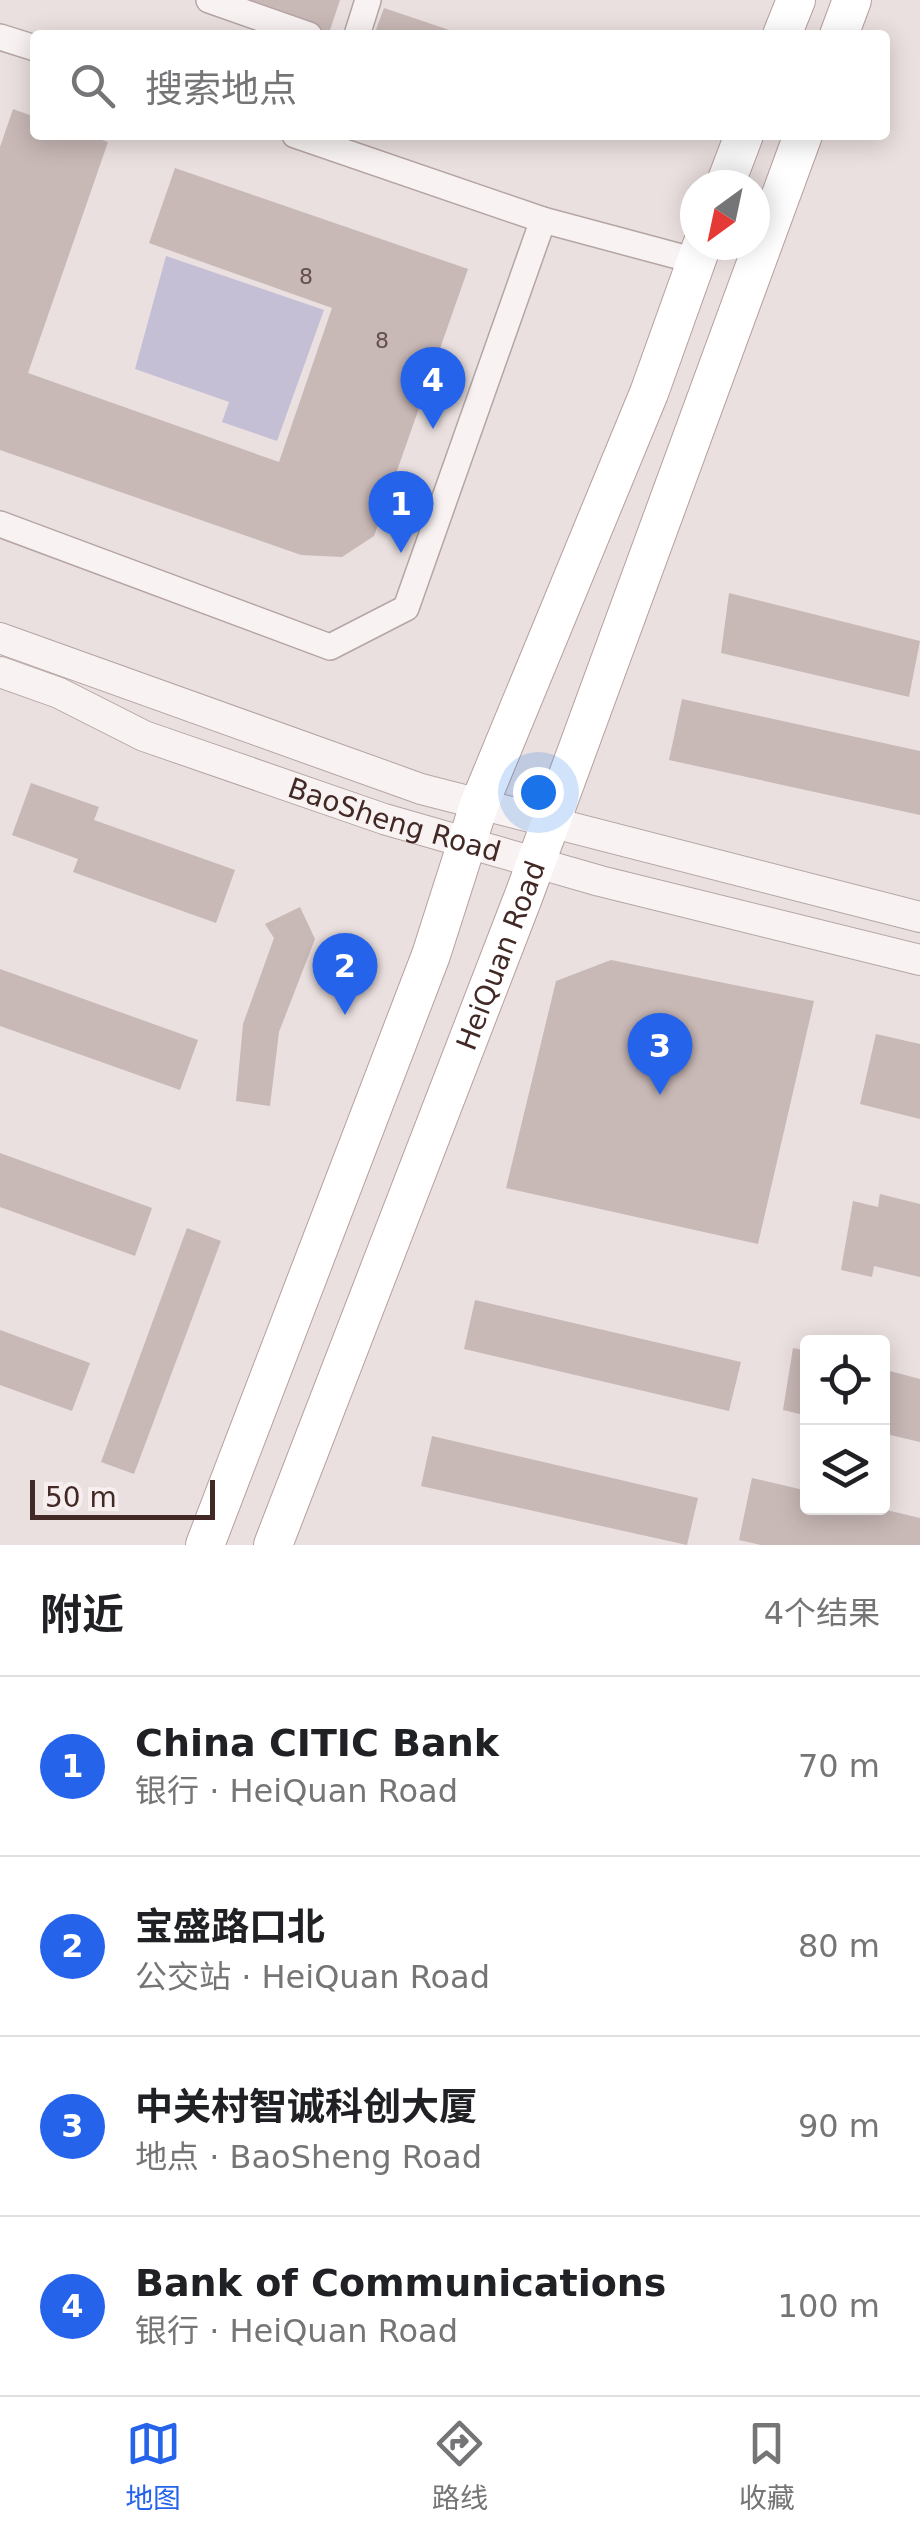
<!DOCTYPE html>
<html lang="zh">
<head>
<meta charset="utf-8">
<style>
  :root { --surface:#fff; --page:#f2f2f2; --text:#202124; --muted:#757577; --line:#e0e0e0; --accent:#2563eb }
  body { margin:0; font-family:"DejaVu Sans","Noto Sans SC",sans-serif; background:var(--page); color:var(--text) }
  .controls { position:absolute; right:30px; bottom:30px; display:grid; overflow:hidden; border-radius:10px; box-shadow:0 5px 25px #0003 }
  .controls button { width:90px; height:90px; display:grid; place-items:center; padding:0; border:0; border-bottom:2px solid var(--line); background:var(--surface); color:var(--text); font:50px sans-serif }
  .compass { position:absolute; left:680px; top:170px; width:90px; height:90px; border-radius:50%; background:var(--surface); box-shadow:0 5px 25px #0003; rotate:213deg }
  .scale { position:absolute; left:30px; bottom:25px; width:185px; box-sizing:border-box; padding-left:10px; border:5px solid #432926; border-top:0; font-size:28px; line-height:35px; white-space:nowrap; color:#432926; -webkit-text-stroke:8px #f7efef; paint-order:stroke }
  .you { position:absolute; left:538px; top:792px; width:35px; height:35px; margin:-25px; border:8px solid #fff; border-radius:50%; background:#1a73e8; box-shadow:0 0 0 15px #1a73e833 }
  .badge { display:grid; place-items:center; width:65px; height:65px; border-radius:50%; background:var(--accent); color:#fff; font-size:32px; font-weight:700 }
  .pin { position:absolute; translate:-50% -82px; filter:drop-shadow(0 2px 5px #0008) }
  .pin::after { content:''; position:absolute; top:52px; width:35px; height:30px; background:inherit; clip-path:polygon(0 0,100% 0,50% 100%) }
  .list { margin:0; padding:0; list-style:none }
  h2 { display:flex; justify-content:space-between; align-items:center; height:130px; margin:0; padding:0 40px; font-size:42px }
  h2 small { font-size:32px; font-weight:400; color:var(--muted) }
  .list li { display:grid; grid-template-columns:65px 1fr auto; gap:30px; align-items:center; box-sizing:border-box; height:180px; padding:0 40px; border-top:2px solid var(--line) }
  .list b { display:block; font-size:38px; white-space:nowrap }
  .list p { margin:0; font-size:32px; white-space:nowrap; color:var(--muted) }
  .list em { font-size:32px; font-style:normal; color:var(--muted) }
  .icon { flex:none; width:55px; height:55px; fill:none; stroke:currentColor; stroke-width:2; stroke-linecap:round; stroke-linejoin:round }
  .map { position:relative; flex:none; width:920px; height:1545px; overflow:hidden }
  .search { position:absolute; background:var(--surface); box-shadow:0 5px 25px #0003; left:30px; right:30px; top:30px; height:110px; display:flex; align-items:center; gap:25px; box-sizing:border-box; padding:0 35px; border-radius:10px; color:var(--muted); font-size:38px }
  .sheet { height:850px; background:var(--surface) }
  nav { display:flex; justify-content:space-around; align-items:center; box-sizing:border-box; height:140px; border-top:2px solid var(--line); background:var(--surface); font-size:28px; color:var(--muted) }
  nav a { display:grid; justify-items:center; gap:5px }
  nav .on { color:var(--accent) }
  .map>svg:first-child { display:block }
</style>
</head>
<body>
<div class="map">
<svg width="920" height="1545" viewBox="0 0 920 1545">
  <rect width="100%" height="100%" fill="#eae0df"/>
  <path fill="#c4bfd5" d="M 166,256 L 324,310 L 277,441 L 222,422 L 229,402 L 135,369 Z"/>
  <g fill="#c8b8b6">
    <path d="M 235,0 L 340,0 L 329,33 Z"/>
    <path d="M 384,8 L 461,34 L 461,35 L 374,35 Z"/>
    <path d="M 13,109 L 35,117 L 35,135 L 87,135 L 108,142 L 28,373 L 279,462 L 332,308 L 149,243 L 175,168 L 468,269 L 374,536 L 342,557 L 301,555 L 0,450 L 0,147 Z"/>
    <path d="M 729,593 L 920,641 L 909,697 L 721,653 Z"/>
    <path d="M 682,699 L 920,751 L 920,815 L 669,760 Z"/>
    <path d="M 31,783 L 99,807 L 94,820 L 235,870 L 216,923 L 73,872 L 78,859 L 12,835 Z"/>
    <path d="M 300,907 L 315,939 L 279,1032 L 270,1106 L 236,1101 L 243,1024 L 274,938 L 265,924 Z"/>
    <path d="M 611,960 L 814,1001 L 758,1244 L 506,1188 L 556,981 Z"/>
    <path d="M 0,969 L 198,1040 L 180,1090 L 0,1026 Z"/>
    <path d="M 876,1034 L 920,1044 L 920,1119 L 860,1104 Z"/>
    <path d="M 0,1153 L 152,1208 L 135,1256 L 0,1207 Z"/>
    <path d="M 880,1194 L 920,1204 L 920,1277 L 874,1266 L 872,1277 L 841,1270 L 853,1201 L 878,1207 Z"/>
    <path d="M 187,1228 L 221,1241 L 134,1474 L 101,1462 Z"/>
    <path d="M 475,1300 L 741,1362 L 729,1411 L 464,1349 Z"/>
    <path d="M 0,1330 L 90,1363 L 72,1411 L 0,1385 Z"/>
    <path d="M 793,1348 L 808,1351 L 808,1416 L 783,1410 Z"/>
    <path d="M 882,1369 L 920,1379 L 920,1442 L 882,1433 Z"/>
    <path d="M 432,1436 L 698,1498 L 687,1545 L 421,1486 Z"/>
    <path d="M 752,1478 L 808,1491 L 808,1508 L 878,1508 L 920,1518 L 920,1545 L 761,1545 L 739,1540 Z"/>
  </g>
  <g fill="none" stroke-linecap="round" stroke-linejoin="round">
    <g stroke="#b5a5a4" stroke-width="28">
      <g id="minor">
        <path d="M 209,0 L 309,35"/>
        <path d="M 357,35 L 368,0"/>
        <path d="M 0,37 L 35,48"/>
        <path d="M 295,135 L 543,220 L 696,261"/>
        <path d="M 0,524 L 330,647 L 406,608 L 543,220"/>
      </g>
    </g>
    <g stroke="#b5a5a4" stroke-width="32">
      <g id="tertiary">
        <path d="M 0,638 L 421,789 L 920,917"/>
        <path id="s1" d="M 0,672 L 59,693 L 144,736 L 384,819 L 600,881 L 920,960"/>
      </g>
    </g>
    <g stroke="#b79f9d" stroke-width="40">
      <g id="primary">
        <path d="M 782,35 L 796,0"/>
        <path d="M 839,35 L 852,0"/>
        <path d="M 725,185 L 744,135"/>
        <path d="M 205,1545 L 431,955 L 479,805 L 649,393 L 702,245"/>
        <path id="s2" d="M 273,1545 L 524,895 L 803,135"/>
      </g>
    </g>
    <use href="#minor" stroke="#f8f3f2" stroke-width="25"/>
    <use href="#tertiary" stroke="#f8f3f2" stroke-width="30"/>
    <use href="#primary" stroke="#fff" stroke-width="38"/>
  </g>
  <g text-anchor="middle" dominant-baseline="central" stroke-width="8" stroke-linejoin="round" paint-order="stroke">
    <g font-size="22" fill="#644d4a">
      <text x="306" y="276">8</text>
      <text x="382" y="340">8</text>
    </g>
    <g font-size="28" fill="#432926" stroke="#f7efef">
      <text stroke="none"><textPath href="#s1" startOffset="422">BaoSheng Road</textPath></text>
      <text stroke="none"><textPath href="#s2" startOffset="632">HeiQuan Road</textPath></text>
    </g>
  </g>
</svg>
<div class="controls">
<button><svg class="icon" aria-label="locate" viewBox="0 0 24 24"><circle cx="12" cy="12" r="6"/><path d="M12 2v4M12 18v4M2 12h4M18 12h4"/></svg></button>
<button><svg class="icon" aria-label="layers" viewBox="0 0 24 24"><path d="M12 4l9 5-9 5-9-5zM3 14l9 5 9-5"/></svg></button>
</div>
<svg class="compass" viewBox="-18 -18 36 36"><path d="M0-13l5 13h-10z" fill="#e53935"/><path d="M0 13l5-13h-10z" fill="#757577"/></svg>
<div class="scale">50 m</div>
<div class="you"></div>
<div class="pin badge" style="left:401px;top:553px">1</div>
<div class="pin badge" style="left:345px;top:1015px">2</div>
<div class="pin badge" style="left:660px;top:1095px">3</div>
<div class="pin badge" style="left:433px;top:429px">4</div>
<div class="search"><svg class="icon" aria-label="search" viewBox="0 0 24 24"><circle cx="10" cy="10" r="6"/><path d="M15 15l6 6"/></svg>搜索地点</div>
</div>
<section class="sheet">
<h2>附近<small>4个结果</small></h2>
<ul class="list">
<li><span class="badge">1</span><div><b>China CITIC Bank</b><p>银行 · HeiQuan Road</p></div><em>70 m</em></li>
<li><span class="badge">2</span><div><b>宝盛路口北</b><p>公交站 · HeiQuan Road</p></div><em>80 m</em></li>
<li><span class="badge">3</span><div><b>中关村智诚科创大厦</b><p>地点 · BaoSheng Road</p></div><em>90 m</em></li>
<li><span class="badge">4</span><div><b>Bank of Communications</b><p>银行 · HeiQuan Road</p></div><em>100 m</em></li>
</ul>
</section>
<nav>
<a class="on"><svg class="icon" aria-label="map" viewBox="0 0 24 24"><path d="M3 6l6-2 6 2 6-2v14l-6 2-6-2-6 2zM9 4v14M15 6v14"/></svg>地图</a>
<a><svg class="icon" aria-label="directions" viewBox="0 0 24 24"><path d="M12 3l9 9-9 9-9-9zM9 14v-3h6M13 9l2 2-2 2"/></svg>路线</a>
<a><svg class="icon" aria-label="saved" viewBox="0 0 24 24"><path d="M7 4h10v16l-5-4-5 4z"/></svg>收藏</a>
</nav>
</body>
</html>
